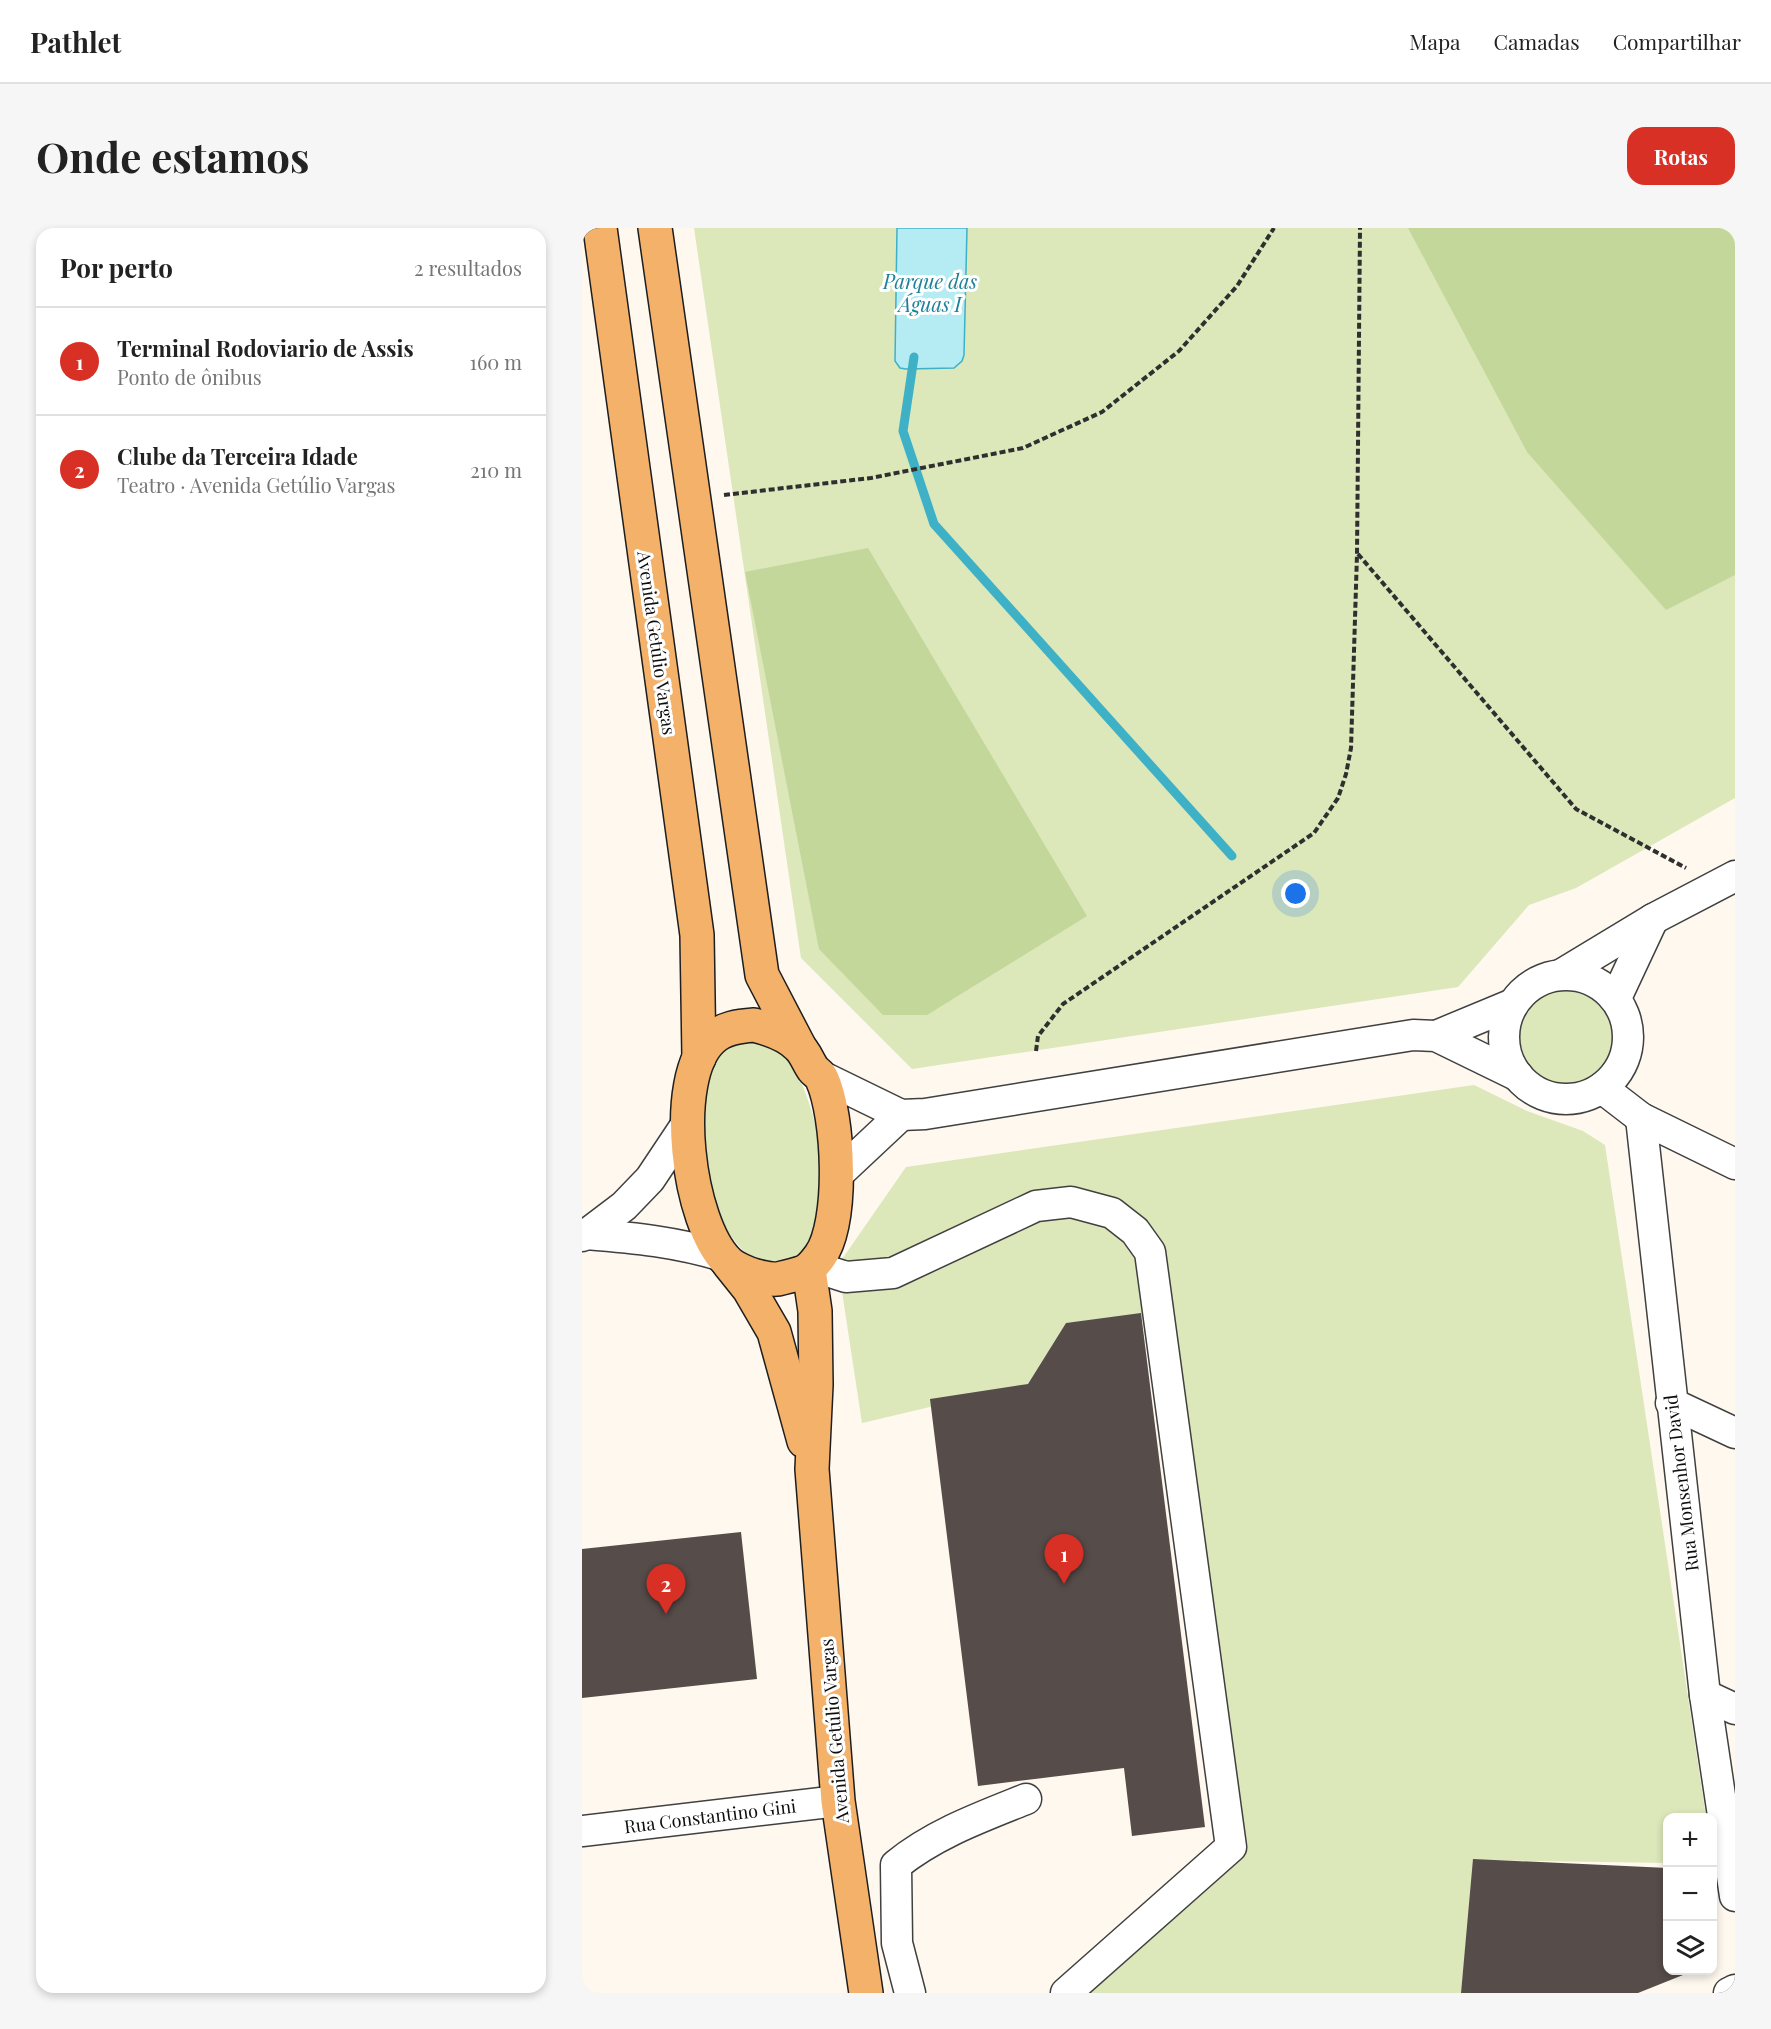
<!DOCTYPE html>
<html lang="pt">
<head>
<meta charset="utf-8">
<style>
  :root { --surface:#fff; --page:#f6f6f6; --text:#222; --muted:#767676; --line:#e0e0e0; --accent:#d93025 }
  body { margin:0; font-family:"Playfair Display",serif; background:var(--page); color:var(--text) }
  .controls { position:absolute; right:18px; bottom:18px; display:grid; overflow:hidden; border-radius:12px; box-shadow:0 3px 9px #0003 }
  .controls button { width:54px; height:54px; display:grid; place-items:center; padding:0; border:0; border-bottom:2px solid var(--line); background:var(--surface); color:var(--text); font:30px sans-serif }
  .you { position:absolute; left:714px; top:666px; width:21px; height:21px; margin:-15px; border:4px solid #fff; border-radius:50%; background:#1a73e8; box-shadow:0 0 0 9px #1a73e833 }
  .badge { display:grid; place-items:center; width:39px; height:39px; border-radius:50%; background:var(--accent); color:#fff; font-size:20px; font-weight:700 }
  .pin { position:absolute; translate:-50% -50px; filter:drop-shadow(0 2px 3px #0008) }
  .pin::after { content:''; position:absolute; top:32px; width:21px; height:18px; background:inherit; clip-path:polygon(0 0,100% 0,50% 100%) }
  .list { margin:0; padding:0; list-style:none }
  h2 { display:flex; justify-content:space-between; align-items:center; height:78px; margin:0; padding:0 24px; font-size:26px }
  h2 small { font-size:20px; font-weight:400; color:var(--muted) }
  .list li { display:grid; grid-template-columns:39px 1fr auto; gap:18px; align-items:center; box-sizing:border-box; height:108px; padding:0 24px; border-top:2px solid var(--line) }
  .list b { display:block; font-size:22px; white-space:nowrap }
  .list p { margin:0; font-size:20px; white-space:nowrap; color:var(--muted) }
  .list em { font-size:20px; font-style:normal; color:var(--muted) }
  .icon { flex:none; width:33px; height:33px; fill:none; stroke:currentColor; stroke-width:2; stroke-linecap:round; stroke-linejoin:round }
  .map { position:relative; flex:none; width:1153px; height:1765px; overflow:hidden; border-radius:18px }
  header { display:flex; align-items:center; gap:36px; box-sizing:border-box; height:84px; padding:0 30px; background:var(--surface); border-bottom:2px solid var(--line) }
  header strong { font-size:28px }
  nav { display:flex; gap:33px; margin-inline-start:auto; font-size:21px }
  .intro { display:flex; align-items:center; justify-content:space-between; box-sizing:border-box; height:144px; padding:0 36px }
  h1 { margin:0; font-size:42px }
  .button { padding:15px 27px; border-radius:18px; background:var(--accent); color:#fff; font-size:21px; font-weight:700 }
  main { display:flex; gap:36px; padding:0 36px }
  aside { flex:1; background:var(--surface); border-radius:18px; box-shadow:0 3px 9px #0003 }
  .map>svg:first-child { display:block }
</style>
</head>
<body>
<header>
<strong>Pathlet</strong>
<nav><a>Mapa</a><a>Camadas</a><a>Compartilhar</a></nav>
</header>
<div class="intro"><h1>Onde estamos</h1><a class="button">Rotas</a></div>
<main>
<aside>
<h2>Por perto<small>2 resultados</small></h2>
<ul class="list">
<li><span class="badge">1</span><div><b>Terminal Rodoviario de Assis</b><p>Ponto de ônibus</p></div><em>160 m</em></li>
<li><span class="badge">2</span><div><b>Clube da Terceira Idade</b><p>Teatro · Avenida Getúlio Vargas</p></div><em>210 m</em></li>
</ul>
</aside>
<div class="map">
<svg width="1153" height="1765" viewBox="0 0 1153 1765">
  <rect width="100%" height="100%" fill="#fef8ef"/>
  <g fill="#dce7ba">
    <path d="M 112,0 L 1153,0 L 1153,570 L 994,660 L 947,677 L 876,759 L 330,841 L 219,730 Z"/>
    <path d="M 1000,761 L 1029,788 L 1031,828 L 1004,857 L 964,859 L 934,831 L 933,792 L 960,763 Z"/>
    <path d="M 165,811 C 170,812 178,811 183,812 C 220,822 241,916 242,949 C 242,956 240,964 239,972 C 235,994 232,1024 206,1032 C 200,1034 184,1035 179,1034 C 160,1029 137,993 130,976 C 118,944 113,851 137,825 C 145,816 154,814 165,811 Z"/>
    <path d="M 892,857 L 945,883 L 1001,903 L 1023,917 L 1124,1589 L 1086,1590 L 1085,1635 L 892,1632 L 879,1765 L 495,1765 L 666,1619 L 559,1086 L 484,1095 L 446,1156 L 280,1195 L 256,1037 L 324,939 Z"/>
  </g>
  <g fill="#c4d79a">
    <path d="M 826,0 L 1153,0 L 1153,347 L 1084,382 L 945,224 Z"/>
    <path d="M 286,320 L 505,688 L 345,787 L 301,787 L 237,721 L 163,344 Z"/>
  </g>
  <path fill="#b5ebf3" stroke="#3fb1c7" stroke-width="1.5" d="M 315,0 L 385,0 L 382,127 L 380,133 L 372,140 L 324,141 L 318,140 L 313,133 Z"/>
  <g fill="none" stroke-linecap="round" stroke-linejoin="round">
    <path stroke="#3fb1c7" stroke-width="9" d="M 332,129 L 321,203 L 352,296 L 650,628"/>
  </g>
  <g fill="#564c4a">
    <path d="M 559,1085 L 623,1599 L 550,1608 L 542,1540 L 396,1558 L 348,1171 L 446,1156 L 484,1095 Z"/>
    <path d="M 159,1304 L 175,1451 L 0,1470 L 0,1321 Z"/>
    <path d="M 891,1631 L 1086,1640 L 1086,1742 L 1111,1743 L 1056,1765 L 879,1765 Z"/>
  </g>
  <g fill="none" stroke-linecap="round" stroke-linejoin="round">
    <g stroke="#404040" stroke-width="33">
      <g id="minor">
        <path d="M 980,746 L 1071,691 L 1153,648"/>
        <circle cx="984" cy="809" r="62"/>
        <path d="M 1034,770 L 1071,691"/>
        <path d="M 854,808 L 931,776"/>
        <path d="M 239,848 L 319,887 L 343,886 L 831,807 L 854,808 L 936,848"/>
        <path d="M 1020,860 L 1059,890 L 1153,936"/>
        <path d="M 1059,890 L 1123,1467 L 1153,1668"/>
        <path d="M 255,947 L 319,887"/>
        <path d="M 5,1006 L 42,978 L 68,951 L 106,894"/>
        <path d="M 0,1008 L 5,1006 C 54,1010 94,1014 141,1028"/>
        <path d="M 230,1038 L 264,1049 L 311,1045 L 454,978 L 489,974 L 530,985 L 553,1003 L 568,1024 L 649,1619 L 484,1765"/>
        <path d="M 1089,1175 L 1153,1205"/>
        <path d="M 1123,1467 L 1153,1481"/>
        <path d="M 0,1603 L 256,1573"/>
        <path d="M 328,1765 L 315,1715 L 314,1637 C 352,1606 399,1589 444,1571"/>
        <path d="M 1147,1765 L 1153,1762"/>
      </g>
    </g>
    <g stroke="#1e1e1e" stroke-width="36">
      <g id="major">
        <path d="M 18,0 L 115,707 L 117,830"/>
        <path d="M 73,0 L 180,747 L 217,818"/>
        <path d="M 172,797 C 188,801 204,806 216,818 C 223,824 226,834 231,841 C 234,845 238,846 240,851 C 257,888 262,994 238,1028 C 224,1047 222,1044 200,1050 C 191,1053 184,1050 174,1048 C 166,1046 152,1040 146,1034 C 106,996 87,850 130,811 C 141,800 157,798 172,797 Z"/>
        <path d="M 147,1036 L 167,1061 L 192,1104 L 222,1213"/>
        <path d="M 227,1042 L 233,1083 L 234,1157 L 230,1241 L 256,1573 L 284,1765"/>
      </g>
    </g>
    <g stroke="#2f2f2f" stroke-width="4" stroke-dasharray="6 3" stroke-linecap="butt">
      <path d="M 142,267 L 289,250 L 441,220 L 520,184 L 597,123 L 655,58 L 692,0"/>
      <path d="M 776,326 L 994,581 L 1104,640"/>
      <path d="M 454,823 L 456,808 L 481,776 L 732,605 L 756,570 L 764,546 L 769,520 L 775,326 L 778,0"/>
    </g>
    <use href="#minor" stroke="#fff" stroke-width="30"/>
    <use href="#major" stroke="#f3b16a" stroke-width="33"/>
  </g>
  <g text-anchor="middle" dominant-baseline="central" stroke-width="6" stroke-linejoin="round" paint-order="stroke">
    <g font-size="18" fill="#0d0d0d" stroke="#fff">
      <text transform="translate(75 415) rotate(82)">Avenida Getúlio Vargas</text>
      <text transform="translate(1099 1255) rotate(-97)">Rua Monsenhor David</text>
      <text transform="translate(252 1503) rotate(-95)">Avenida Getúlio Vargas</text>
      <text transform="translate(128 1588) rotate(-7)">Rua Constantino Gini</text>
    </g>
    <g font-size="20" font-style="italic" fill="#1c819a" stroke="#fff">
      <text x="348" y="52">Parque das<tspan x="348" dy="23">Águas I</tspan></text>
    </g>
  </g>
</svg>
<div class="controls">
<button>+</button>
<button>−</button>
<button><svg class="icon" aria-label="layers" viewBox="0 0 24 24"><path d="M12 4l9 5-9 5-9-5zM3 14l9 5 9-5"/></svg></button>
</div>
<div class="you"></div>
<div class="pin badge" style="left:482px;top:1356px">1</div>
<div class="pin badge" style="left:84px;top:1386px">2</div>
</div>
</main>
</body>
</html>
